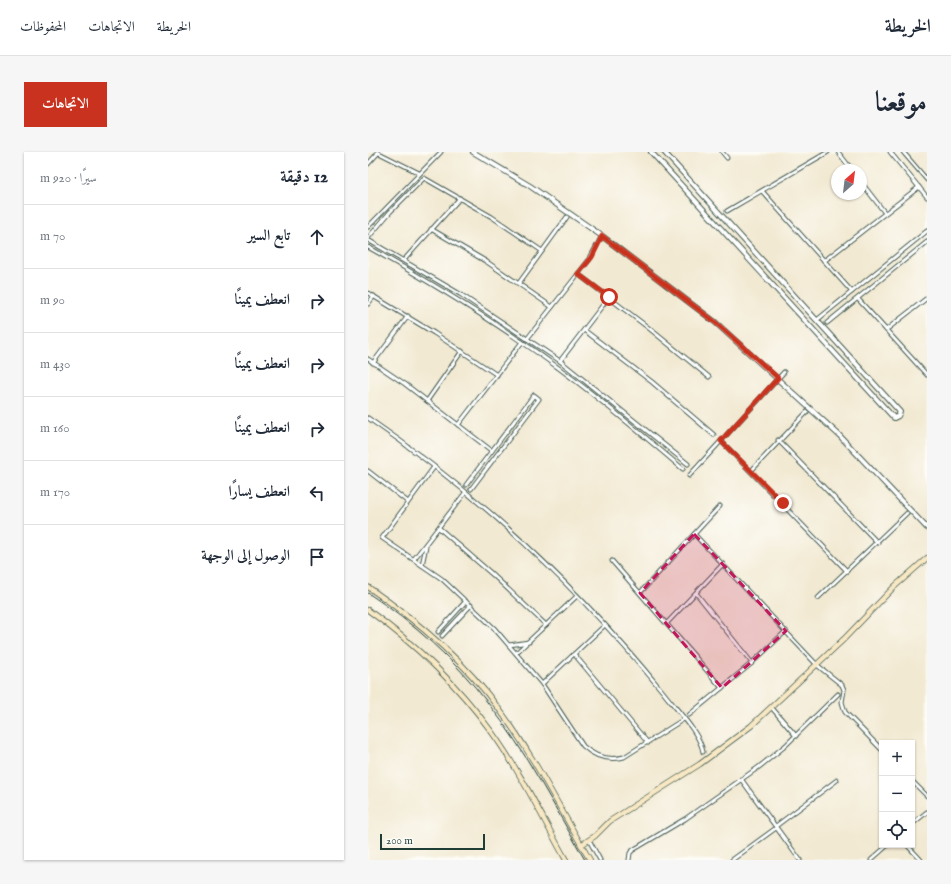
<!DOCTYPE html>
<html lang="ar">
<head>
<meta charset="utf-8">
<style>
  :root { --surface:#fff; --page:#f6f6f7; --text:#1f2937; --muted:#747a83; --line:#e0e1e3; --accent:#c8321e }
  body { margin:0; font-family:"IM FELL English",Amiri,serif; background:var(--page); color:var(--text); direction:rtl }
  .controls { position:absolute; right:12px; bottom:12px; display:grid; overflow:hidden; border-radius:0px; box-shadow:0 1px 3px #0004 }
  .controls button { width:36px; height:36px; display:grid; place-items:center; padding:0; border:0; border-bottom:1px solid var(--line); background:var(--surface); color:var(--text); font:20px sans-serif }
  .compass { position:absolute; left:463px; top:12px; width:36px; height:36px; border-radius:50%; background:var(--surface); box-shadow:0 1px 3px #0004; rotate:28deg }
  .scale { position:absolute; left:12px; bottom:10px; width:105px; box-sizing:border-box; padding-left:4px; border:2px solid #1f3d34; border-top:0; font-size:11px; line-height:14px; white-space:nowrap; color:#1f3d34; -webkit-text-stroke:3px #fdfcf7; paint-order:stroke }
  .stop { position:absolute; width:12px; height:12px; margin:-9px; border:3px solid #c8321e; border-radius:50%; background:#fff }
  .stop.end { background:#c8321e; border-color:#fff; box-shadow:0 1px 4px #0008 }
  .list { margin:0; padding:0; list-style:none }
  h2 { display:flex; justify-content:space-between; align-items:center; height:52px; margin:0; padding:0 16px; font-size:17px }
  h2 small { font-size:13px; font-weight:400; color:var(--muted) }
  .list li { display:grid; grid-template-columns:26px 1fr auto; gap:12px; align-items:center; box-sizing:border-box; height:64px; padding:0 16px; border-top:1px solid var(--line) }
  .list b { display:block; font-size:15px; white-space:nowrap }
  .list em { font-size:13px; font-style:normal; color:var(--muted) }
  .icon { flex:none; width:22px; height:22px; fill:none; stroke:currentColor; stroke-width:2; stroke-linecap:round; stroke-linejoin:round }
  .map { position:relative; flex:none; width:559px; height:708px; overflow:hidden; direction:ltr; border-radius:0px }
  header { display:flex; align-items:center; gap:24px; box-sizing:border-box; height:56px; padding:0 20px; background:var(--surface); border-bottom:1px solid var(--line) }
  header strong { font-size:19px }
  nav { display:flex; gap:22px; margin-inline-start:auto; font-size:14px }
  .intro { display:flex; align-items:center; justify-content:space-between; box-sizing:border-box; height:96px; padding:0 24px }
  h1 { margin:0; font-size:28px }
  .button { padding:10px 18px; border-radius:0px; background:var(--accent); color:#fff; font-size:14px; font-weight:700 }
  main { display:flex; gap:24px; padding:0 24px }
  aside { flex:1; background:var(--surface); border-radius:0px; box-shadow:0 1px 3px #0004 }
  .map>svg:first-child { display:block }
</style>
</head>
<body>
<header>
<strong>الخريطة</strong>
<nav><a>الخريطة</a><a>الاتجاهات</a><a>المحفوظات</a></nav>
</header>
<div class="intro"><h1>موقعنا</h1><a class="button">الاتجاهات</a></div>
<main>
<div class="map">
<svg width="559" height="708" viewBox="0 0 559 708">
  <rect width="100%" height="100%" fill="#fdfcf7"/>
  <filter id="ink" filterUnits="userSpaceOnUse"><feTurbulence type="fractalNoise" baseFrequency=".025" numOctaves="2"/><feDisplacementMap in="SourceGraphic" scale="8" xChannelSelector="R" yChannelSelector="G"/><feConvolveMatrix kernelMatrix="1 2 1 2 8 2 1 2 1" color-interpolation-filters="sRGB"/></filter>
  <filter id="wash" filterUnits="userSpaceOnUse"><feTurbulence type="fractalNoise" baseFrequency=".012" numOctaves="4" result="noise"/><feDisplacementMap in="SourceGraphic" scale="16" xChannelSelector="R" yChannelSelector="G"/><feGaussianBlur stdDeviation="0.9" result="paint"/><feColorMatrix in="noise" values="0 0 0 0 0 0 0 0 0 0 0 0 0 0 0 0 0 1.4 0 .05"/><feComposite in="paint" operator="in"/></filter>
  <g filter="url(#wash)">
    <rect width="100%" height="100%" fill="#f2e9d2"/>
  </g>
  <g filter="url(#ink)">
    <g fill="none" stroke-linecap="round" stroke-linejoin="round">
      <g stroke="#3f574c" stroke-width="5">
        <g id="minor">
          <path d="M 9,0 L 51,21"/>
          <path d="M 354,0 L 359,6"/>
          <path d="M 470,0 L 484,18"/>
          <path d="M 522,0 L 559,45"/>
          <path d="M 535,0 L 559,28"/>
          <path d="M 0,12 L 10,1"/>
          <path d="M 493,30 L 517,61"/>
          <path d="M 394,39 L 484,140"/>
          <path d="M 359,59 L 460,0"/>
          <path d="M 0,75 L 73,0"/>
          <path d="M 63,77 L 119,110 L 184,155"/>
          <path d="M 0,86 L 22,60 L 56,26 L 124,65 L 174,99"/>
          <path d="M 0,88 L 92,142 L 192,209 L 320,312"/>
          <path d="M 0,95 C 66,132 131,172 192,217 C 235,249 275,283 315,317"/>
          <path d="M 36,108 L 92,46"/>
          <path d="M 456,109 L 551,35"/>
          <path d="M 210,122 L 282,177 L 341,225"/>
          <path d="M 151,131 L 199,65"/>
          <path d="M 0,141 L 66,181 L 129,223"/>
          <path d="M 490,147 L 559,223"/>
          <path d="M 0,152 L 6,144"/>
          <path d="M 449,168 L 559,79"/>
          <path d="M 459,171 L 559,90"/>
          <path d="M 216,178 L 284,230 L 346,283"/>
          <path d="M 518,178 L 559,146"/>
          <path d="M 159,187 L 221,108 L 234,84"/>
          <path d="M 0,207 L 37,232 L 124,299"/>
          <path d="M 192,209 L 241,145"/>
          <path d="M 5,211 L 40,164"/>
          <path d="M 59,249 L 94,199"/>
          <path d="M 0,266 C 111,342 211,437 295,540 C 307,556 332,581 335,600"/>
          <path d="M 90,273 L 154,190"/>
          <path d="M 410,288 L 510,391"/>
          <path d="M 353,289 L 479,419"/>
          <path d="M 66,315 L 14,386 L 74,427 L 126,476 L 174,532 L 215,594 C 227,605 241,609 256,605 L 316,567"/>
          <path d="M 0,319 L 40,350"/>
          <path d="M 383,319 L 439,260"/>
          <path d="M 321,324 L 416,220"/>
          <path d="M 98,333 L 166,243 L 171,247 L 103,337"/>
          <path d="M 71,376 L 125,423 L 178,473"/>
          <path d="M 326,382 L 449,513 L 474,533 L 476,538 L 474,550 L 477,560 L 514,598"/>
          <path d="M 46,407 L 97,341"/>
          <path d="M 244,409 L 354,536"/>
          <path d="M 54,413 L 58,394"/>
          <path d="M 272,441 L 352,354"/>
          <path d="M 328,441 L 384,511"/>
          <path d="M 450,446 L 539,361"/>
          <path d="M 299,471 L 355,412"/>
          <path d="M 70,480 L 98,449"/>
          <path d="M 74,484 L 103,453"/>
          <path d="M 141,493 L 161,490"/>
          <path d="M 148,501 L 209,444"/>
          <path d="M 206,502 L 280,591"/>
          <path d="M 174,532 L 237,473"/>
          <path d="M 404,556 L 428,584"/>
          <path d="M 321,563 L 384,511 L 418,479"/>
          <path d="M 373,627 L 432,708"/>
          <path d="M 544,629 L 559,644"/>
          <path d="M 544,672 L 559,660"/>
          <path d="M 408,674 L 469,628"/>
          <path d="M 221,688 L 232,708"/>
          <path d="M 539,693 L 553,708"/>
          <path d="M 261,708 L 262,701 L 265,698 L 317,667 L 391,615 L 417,594 L 470,542"/>
          <path d="M 364,708 L 408,676"/>
          <path d="M 503,708 L 520,693"/>
        </g>
      </g>
      <g stroke="#3f574c" stroke-width="6">
        <g id="tertiary">
          <path d="M 105,0 L 162,34 L 234,84 L 347,170 L 471,283 L 559,376"/>
          <path d="M 283,0 L 526,266 L 530,264 L 532,260 L 296,0"/>
        </g>
      </g>
      <g stroke="#3f574c" stroke-width="6">
        <g id="secondary">
          <path d="M 0,435 C 48,468 97,510 131,557 C 166,604 192,657 222,708"/>
          <path d="M 0,458 C 47,492 89,532 123,579 C 152,619 174,665 198,708"/>
          <path d="M 213,693 L 227,684 L 242,669 L 332,612 L 383,574 L 476,487 L 526,435 L 559,406"/>
        </g>
      </g>
      <use href="#minor" stroke="#fff" stroke-width="3"/>
      <use href="#tertiary" stroke="#fff" stroke-width="4"/>
      <use href="#secondary" stroke="#f8e8c3" stroke-width="4.5"/>
      <path stroke="#1f3d34" stroke-width="1" d="M 0,441 C 45,471 87,508 120,551 C 158,599 186,654 217,708"/>
    </g>
  </g>
  <g fill="none" stroke-linecap="round" stroke-linejoin="round" filter="url(#ink)">
    <path stroke="#c8321e" stroke-width="5" d="M 241,145 L 210,122 L 224,105 L 234,84 L 347,170 L 410,226 L 353,289 L 415,351"/>
  </g>
  <path fill="#c2185b" fill-opacity="0.2" stroke="#c2185b" stroke-width="3" stroke-dasharray="8 5" stroke-linejoin="round" d="M 326,382 L 418,479 L 354,536 L 272,441 Z"/>
</svg>
<div class="controls">
<button>+</button>
<button>−</button>
<button><svg class="icon" aria-label="locate" viewBox="0 0 24 24"><circle cx="12" cy="12" r="6"/><path d="M12 2v4M12 18v4M2 12h4M18 12h4"/></svg></button>
</div>
<svg class="compass" viewBox="-18 -18 36 36"><path d="M0-13l5 13h-10z" fill="#e53935"/><path d="M0 13l5-13h-10z" fill="#747a83"/></svg>
<div class="scale">200 m</div>
<div class="stop" style="left:241px;top:145px"></div>
<div class="stop end" style="left:415px;top:351px"></div>
</div>
<aside>
<h2>12 دقيقة<small>سيرًا · 920 m</small></h2>
<ul class="list">
<li><svg class="icon" aria-label="ahead" viewBox="0 0 24 24"><path d="M12 20V5M6 11l6-6 6 6"/></svg><div><b>تابع السير</b></div><em>70 m</em></li>
<li><svg class="icon" aria-label="right" viewBox="0 0 24 24"><path d="M7 20v-9h11M14 6l5 5-5 5"/></svg><div><b>انعطف يمينًا</b></div><em>90 m</em></li>
<li><svg class="icon" aria-label="right" viewBox="0 0 24 24"><path d="M7 20v-9h11M14 6l5 5-5 5"/></svg><div><b>انعطف يمينًا</b></div><em>430 m</em></li>
<li><svg class="icon" aria-label="right" viewBox="0 0 24 24"><path d="M7 20v-9h11M14 6l5 5-5 5"/></svg><div><b>انعطف يمينًا</b></div><em>160 m</em></li>
<li><svg class="icon" aria-label="left" viewBox="0 0 24 24"><path d="M17 20v-9H6M10 6l-5 5 5 5"/></svg><div><b>انعطف يسارًا</b></div><em>170 m</em></li>
<li><svg class="icon" aria-label="arrive" viewBox="0 0 24 24"><path d="M6 21V4h12l-3 4 3 4H6"/></svg><div><b>الوصول إلى الوجهة</b></div></li>
</ul>
</aside>
</main>
</body>
</html>
